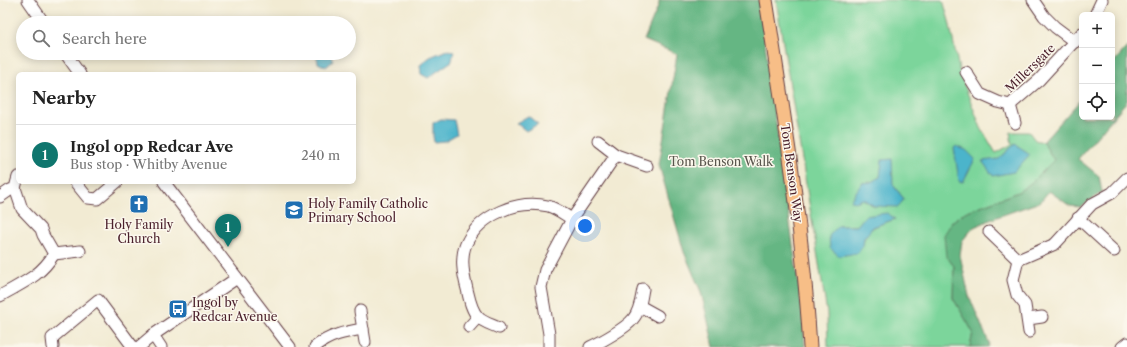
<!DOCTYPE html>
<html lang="en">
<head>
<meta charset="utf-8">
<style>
  :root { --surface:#fff; --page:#f2f2f2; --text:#222; --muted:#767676; --line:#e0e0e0; --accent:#0f766e }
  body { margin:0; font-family:"Libre Caslon Text",serif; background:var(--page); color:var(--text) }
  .controls { position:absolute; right:12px; top:12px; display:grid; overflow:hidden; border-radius:6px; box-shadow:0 2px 10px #0003 }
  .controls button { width:36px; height:36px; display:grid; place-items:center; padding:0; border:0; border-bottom:1px solid var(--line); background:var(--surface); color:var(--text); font:20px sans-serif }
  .you { position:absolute; left:585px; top:226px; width:14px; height:14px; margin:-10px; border:3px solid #fff; border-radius:50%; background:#1a73e8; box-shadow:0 0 0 6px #1a73e833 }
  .badge { display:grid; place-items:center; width:26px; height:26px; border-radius:50%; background:var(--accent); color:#fff; font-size:13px; font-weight:700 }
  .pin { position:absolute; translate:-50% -33px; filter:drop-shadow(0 1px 2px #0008) }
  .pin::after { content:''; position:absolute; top:21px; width:14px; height:12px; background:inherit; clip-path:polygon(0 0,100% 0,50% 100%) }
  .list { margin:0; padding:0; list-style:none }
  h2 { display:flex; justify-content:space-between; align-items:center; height:52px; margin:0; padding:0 16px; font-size:17px }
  h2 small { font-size:13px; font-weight:400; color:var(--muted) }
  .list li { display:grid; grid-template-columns:26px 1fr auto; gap:12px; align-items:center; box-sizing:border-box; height:60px; padding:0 16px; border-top:1px solid var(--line) }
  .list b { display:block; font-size:15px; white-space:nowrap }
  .list p { margin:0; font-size:13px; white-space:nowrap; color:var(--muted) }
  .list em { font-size:13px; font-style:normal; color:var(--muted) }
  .icon { flex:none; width:22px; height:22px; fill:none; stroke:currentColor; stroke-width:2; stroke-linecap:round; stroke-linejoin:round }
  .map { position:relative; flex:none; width:1127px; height:347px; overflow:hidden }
  .search { position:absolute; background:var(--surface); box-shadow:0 2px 10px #0003; left:16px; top:16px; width:340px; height:44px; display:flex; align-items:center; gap:10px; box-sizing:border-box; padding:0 14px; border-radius:22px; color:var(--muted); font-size:15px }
  .panel { position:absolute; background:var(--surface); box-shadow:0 2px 10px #0003; left:16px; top:72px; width:340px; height:112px; border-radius:6px }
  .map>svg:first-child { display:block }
</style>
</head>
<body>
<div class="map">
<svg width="1127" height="347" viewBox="0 0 1127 347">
  <rect width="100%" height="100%" fill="#fbf7ec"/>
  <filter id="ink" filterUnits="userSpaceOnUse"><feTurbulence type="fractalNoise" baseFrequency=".025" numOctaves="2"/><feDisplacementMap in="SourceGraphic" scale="8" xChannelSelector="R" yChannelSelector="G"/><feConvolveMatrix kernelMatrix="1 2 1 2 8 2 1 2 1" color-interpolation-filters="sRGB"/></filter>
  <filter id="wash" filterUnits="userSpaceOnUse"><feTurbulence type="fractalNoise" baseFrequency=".012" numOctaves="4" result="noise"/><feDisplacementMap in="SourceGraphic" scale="16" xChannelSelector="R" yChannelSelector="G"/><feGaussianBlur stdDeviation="0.9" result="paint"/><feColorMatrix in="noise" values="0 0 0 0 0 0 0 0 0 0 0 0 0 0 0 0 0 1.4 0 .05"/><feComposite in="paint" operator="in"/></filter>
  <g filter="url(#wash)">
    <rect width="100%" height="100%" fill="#f2ebd3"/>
    <path fill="#7cd59b" stroke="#637a63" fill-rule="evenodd" d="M 776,0 L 943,0 L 949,21 L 960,74 L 981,128 L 996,153 L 1012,144 L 1010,132 L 1029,132 L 1035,140 L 1043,142 L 1054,160 L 1032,183 L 1018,192 L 965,212 L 946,256 L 954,266 L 953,298 L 973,332 L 970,347 L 828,347 L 827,313 ZM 1015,144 L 993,176 L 999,159 ZM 880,177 L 893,185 L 904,199 L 874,206 L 863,199 L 862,183 L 871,182 ZM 895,219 C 879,225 864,227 863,246 L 838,226 L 857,226 Z"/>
    <g fill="#65b683" stroke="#586a57">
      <path d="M 659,0 L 759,0 L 803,317 L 805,347 L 714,347 L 701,292 L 684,252 L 659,165 L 677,54 L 644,40 L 659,4 Z"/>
      <path d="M 1127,47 L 1127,101 L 1078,159 L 1099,176 L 1102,192 L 1081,207 L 1070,206 L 1049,191 L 1040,202 L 997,217 L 974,227 L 962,241 L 960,255 L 969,296 L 989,343 L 988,347 L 970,347 L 973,332 L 953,298 L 954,266 L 946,256 L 944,235 L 952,222 L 965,212 L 1018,192 L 1032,182 L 1054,160 L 1043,142 L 1082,98 L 1082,117 L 1112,117 L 1112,64 Z"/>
    </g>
    <g fill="#4cb4cb" stroke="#4b6a7b">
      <path d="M 447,50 L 454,51 L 452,61 L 428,78 L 421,74 L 420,65 L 430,57 Z"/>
      <path d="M 316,53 L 330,53 L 333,61 L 326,67 L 318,63 Z"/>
      <path d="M 528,116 L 538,124 L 526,131 L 516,123 Z"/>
      <path d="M 441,119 L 454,120 L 457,134 L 445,141 L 434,142 L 433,136 L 433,123 Z"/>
      <path d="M 1015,144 L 1030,154 L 1014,172 L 993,176 L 982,161 L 999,159 Z"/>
      <path d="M 956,146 L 966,150 L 975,159 L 963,182 L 959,181 L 954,148 Z"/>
      <path d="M 892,159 L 893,185 L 904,199 L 898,207 L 874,206 L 863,199 L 856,202 L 850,201 L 862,183 L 871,182 L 880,177 L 882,160 Z"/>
      <path d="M 887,213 L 895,219 L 873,227 L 864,238 L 863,246 L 858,253 L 839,256 L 830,248 L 829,236 L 838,226 L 857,226 L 865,216 Z"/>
    </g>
  </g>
  <g filter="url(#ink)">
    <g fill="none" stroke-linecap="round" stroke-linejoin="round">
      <g stroke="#633e44" stroke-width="13">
        <g id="minor">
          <path d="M 28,0 L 44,23"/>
          <path d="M 1033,0 L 1044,16 L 1055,27 L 1075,42"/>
          <path d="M 1095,15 L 1102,0"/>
          <path d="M 65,53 L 80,74"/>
          <path d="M 966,72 L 980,94 L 998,102 L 1010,105 L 1039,80 L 1082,33"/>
          <path d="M 1010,105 L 1015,123"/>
          <path d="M 598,141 L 616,155 L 647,166"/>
          <path d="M 75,182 L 88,198 L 97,199 L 117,182"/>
          <path d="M 164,182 L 290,347"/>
          <path d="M 0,197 L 10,190 L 15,188 L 18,177"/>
          <path d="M 1078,218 L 1114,251"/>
          <path d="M 989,232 L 1018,260"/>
          <path d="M 54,254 L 80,251"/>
          <path d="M 0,296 C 22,283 40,277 54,254 L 43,235 L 41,229 L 22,209 L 15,188"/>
          <path d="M 640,306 L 658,316"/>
          <path d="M 360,311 L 365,342"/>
          <path d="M 1028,319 L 1042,317"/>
          <path d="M 469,327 L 478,317"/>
          <path d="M 499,328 C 493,325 482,322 478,317 C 471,310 469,297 467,289 C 463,274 460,258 466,244 C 480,214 518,199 548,206 C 556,208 565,215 572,219"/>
          <path d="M 1029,332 L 1025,305 L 1017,295 L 1013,280 L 1018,260 L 1055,244 L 1092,204 L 1112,193 L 1127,178"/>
          <path d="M 153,335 L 161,347"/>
          <path d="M 53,347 L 52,338 L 98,300 L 133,347"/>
          <path d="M 139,347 L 153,335 L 237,278"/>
          <path d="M 315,347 C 329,335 345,332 363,329"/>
          <path d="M 549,347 L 549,334 L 541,287 L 545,270 L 572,219 L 616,155"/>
          <path d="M 590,347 C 601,342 626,328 633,319 C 640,311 641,299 643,289"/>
          <path d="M 1122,347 L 1127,343"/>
        </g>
      </g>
      <g stroke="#633e44" stroke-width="15">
        <path id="major" d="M 766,0 C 784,115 803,230 810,347"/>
      </g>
      <use href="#minor" stroke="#fff" stroke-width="11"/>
      <use href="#major" stroke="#f7be87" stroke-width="13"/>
    </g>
  </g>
  <defs>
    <g id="church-square" transform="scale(1)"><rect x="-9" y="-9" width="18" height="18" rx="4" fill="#1f6fb2" stroke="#fbf7ec"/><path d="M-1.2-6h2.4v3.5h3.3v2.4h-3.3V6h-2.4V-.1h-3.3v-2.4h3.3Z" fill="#fff"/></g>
    <g id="school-square" transform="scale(1)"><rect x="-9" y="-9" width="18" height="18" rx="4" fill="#1f6fb2" stroke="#fbf7ec"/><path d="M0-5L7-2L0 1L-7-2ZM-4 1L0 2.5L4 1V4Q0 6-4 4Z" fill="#fff"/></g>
    <g id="bus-square" transform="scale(1)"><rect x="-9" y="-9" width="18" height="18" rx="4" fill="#1f6fb2" stroke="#fbf7ec"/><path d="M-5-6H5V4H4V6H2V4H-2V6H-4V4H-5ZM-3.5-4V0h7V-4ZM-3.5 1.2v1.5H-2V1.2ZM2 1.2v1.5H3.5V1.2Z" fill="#fff"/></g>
  </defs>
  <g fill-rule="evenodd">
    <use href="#church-square" x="139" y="204"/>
    <use href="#school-square" x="294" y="210"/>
    <use href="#bus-square" x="178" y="309"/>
  </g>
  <g text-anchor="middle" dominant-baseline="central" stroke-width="3" stroke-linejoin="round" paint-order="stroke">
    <g font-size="12" fill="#4a1f2b" stroke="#fbf7ec">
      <text transform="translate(1030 68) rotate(-44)">Millersgate</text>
      <text transform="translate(792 173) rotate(82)">Tom Benson Way</text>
    </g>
    <g font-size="12" fill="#59564d" stroke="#fbf7ec">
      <text x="721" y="161">Tom Benson Walk</text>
    </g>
    <g font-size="12" fill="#4a1f2b" stroke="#fbf7ec" text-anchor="start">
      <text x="308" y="203">Holy Family Catholic<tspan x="308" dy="14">Primary School</tspan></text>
      <text x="139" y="224" text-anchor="middle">Holy Family<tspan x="139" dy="14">Church</tspan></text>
      <text x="192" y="302">Ingol by<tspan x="192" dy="14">Redcar Avenue</tspan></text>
    </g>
  </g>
</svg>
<div class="controls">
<button>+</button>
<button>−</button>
<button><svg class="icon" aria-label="locate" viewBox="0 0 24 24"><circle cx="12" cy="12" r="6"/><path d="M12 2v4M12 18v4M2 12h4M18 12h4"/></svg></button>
</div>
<div class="you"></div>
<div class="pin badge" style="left:228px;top:247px">1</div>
<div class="search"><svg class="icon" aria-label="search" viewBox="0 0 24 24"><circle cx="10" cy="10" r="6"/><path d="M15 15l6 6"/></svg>Search here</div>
<section class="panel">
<h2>Nearby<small></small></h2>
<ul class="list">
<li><span class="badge">1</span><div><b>Ingol opp Redcar Ave</b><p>Bus stop · Whitby Avenue</p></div><em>240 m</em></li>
</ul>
</section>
</div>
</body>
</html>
